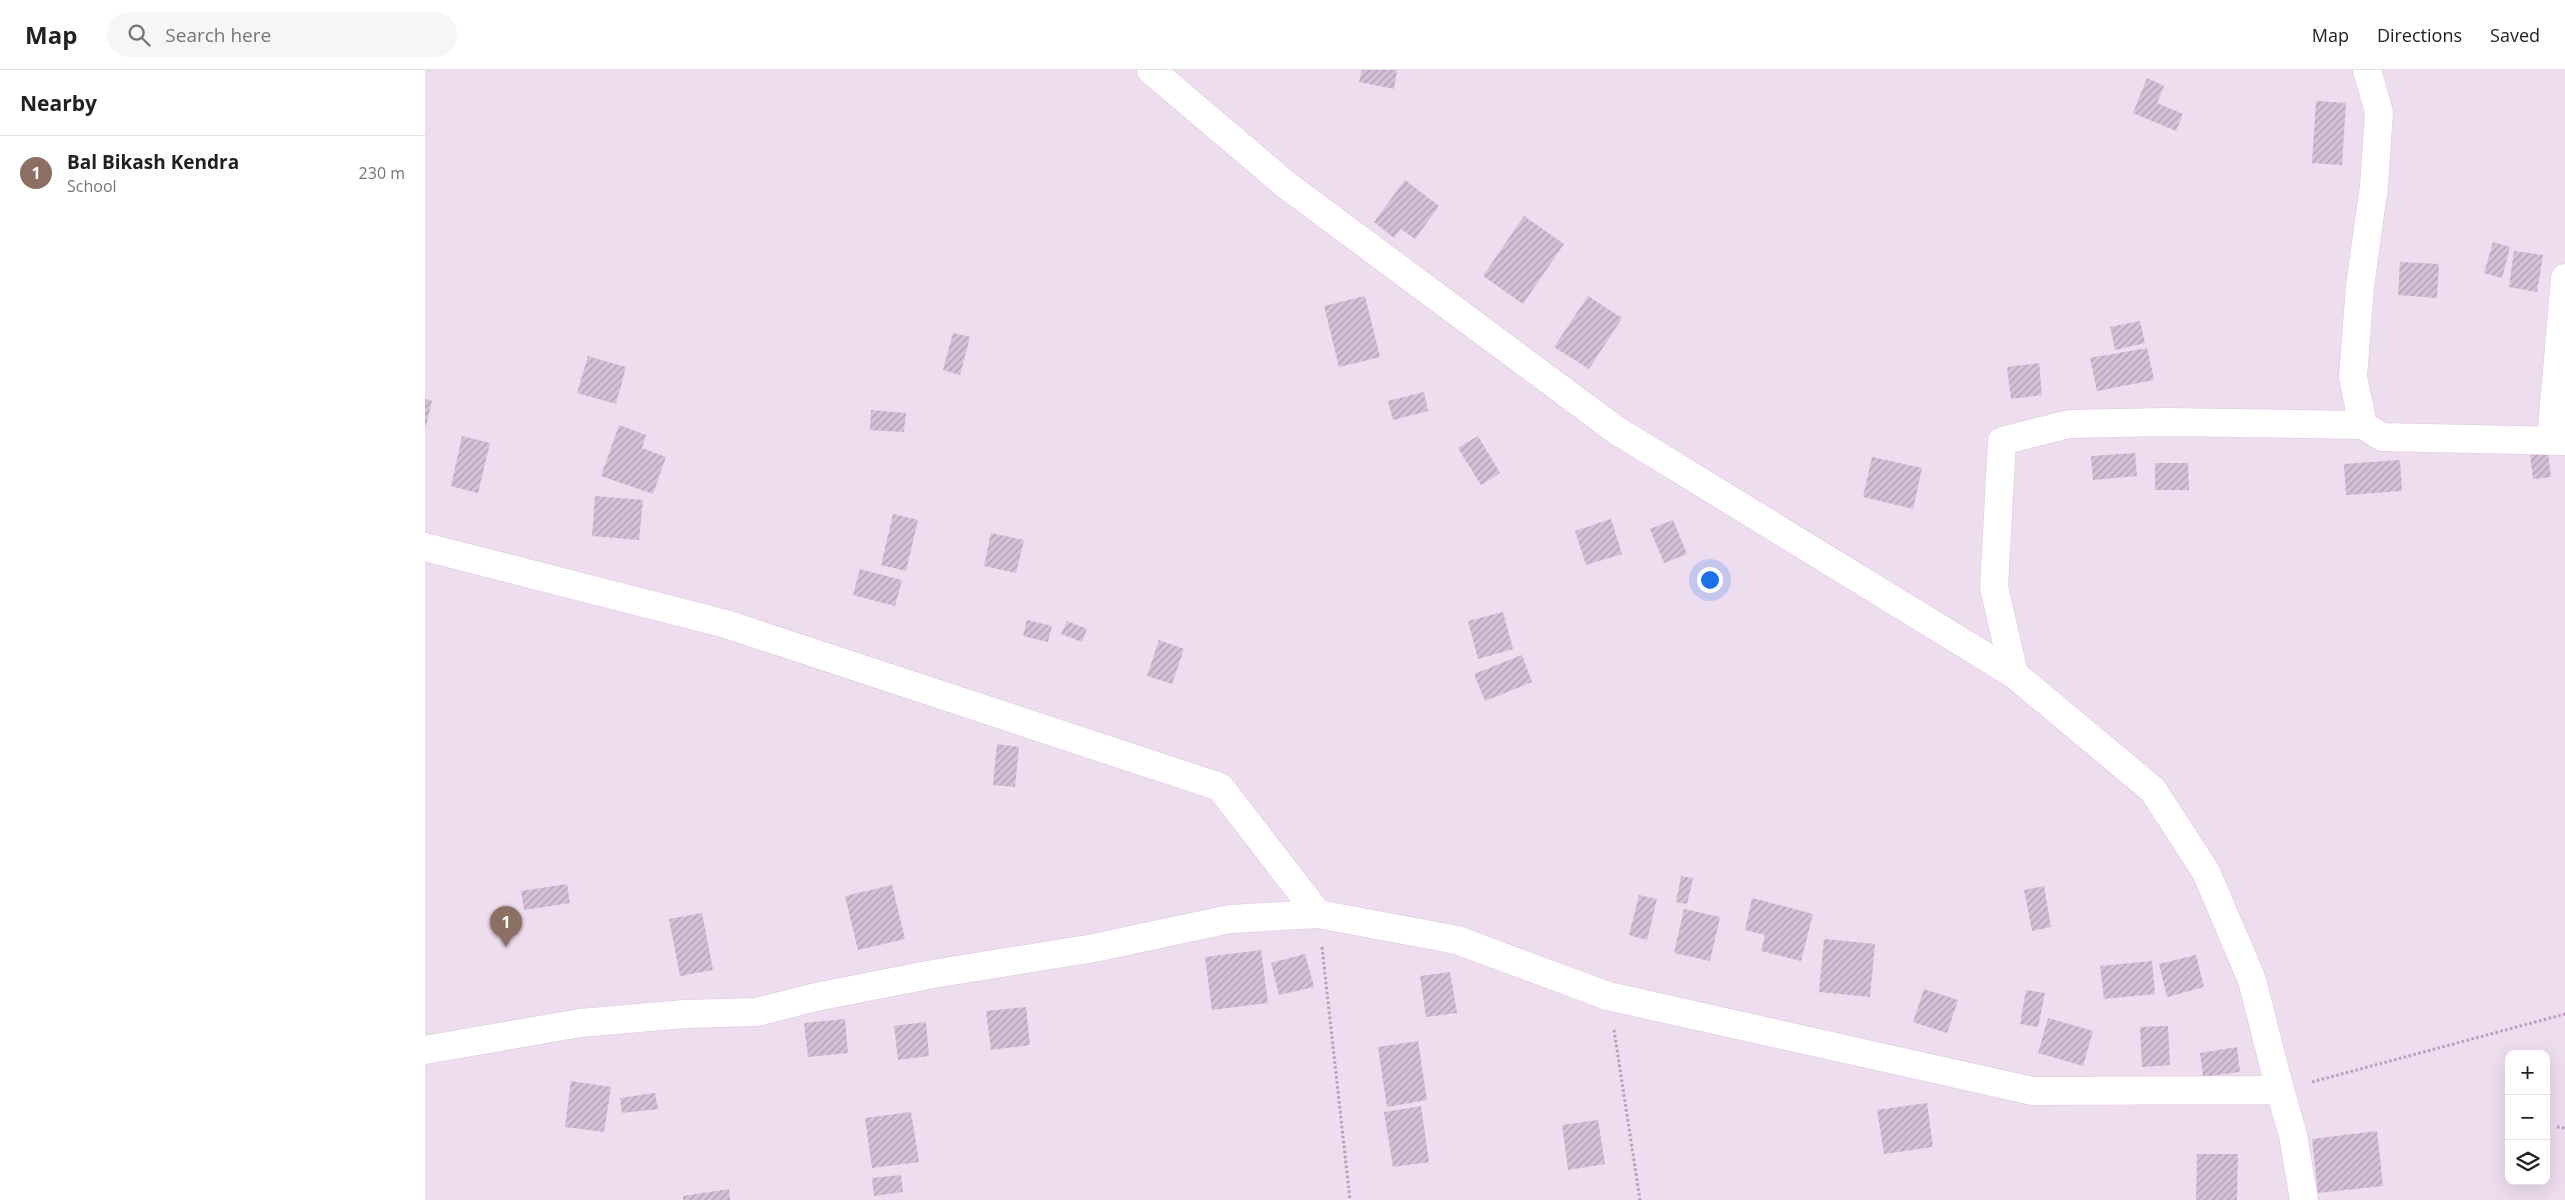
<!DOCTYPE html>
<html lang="en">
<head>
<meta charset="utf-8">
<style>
  :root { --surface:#fff; --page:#f6f6f6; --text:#202124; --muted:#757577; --line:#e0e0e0; --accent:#1a73e8 }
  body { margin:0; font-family:"Open Sans",sans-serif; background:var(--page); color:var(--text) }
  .controls { position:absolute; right:15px; bottom:15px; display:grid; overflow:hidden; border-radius:10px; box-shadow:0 5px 20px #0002 }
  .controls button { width:45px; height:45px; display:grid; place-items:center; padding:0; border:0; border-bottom:1px solid var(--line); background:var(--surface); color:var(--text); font:25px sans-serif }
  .you { position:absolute; left:1284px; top:509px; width:18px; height:18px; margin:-12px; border:4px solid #fff; border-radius:50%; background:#1a73e8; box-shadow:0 0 0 8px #1a73e833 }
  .badge { display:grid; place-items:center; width:32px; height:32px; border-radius:50%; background:var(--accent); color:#fff; font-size:16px; font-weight:700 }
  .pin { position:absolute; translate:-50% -41px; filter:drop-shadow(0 1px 2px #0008) }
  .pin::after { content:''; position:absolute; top:26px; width:18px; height:15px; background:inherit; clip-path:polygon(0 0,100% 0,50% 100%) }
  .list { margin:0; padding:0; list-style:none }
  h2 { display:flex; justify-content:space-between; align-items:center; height:65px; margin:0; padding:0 20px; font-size:21px }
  h2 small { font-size:16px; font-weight:400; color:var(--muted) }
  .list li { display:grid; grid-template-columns:32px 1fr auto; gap:15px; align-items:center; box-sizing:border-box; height:75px; padding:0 20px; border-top:1px solid var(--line) }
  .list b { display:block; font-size:19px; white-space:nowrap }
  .list p { margin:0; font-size:16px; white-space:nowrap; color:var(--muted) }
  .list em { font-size:16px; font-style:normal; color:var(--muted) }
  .icon { flex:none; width:28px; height:28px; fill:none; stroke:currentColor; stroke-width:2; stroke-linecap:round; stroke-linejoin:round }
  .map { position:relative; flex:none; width:2140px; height:1130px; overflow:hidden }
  header { display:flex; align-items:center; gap:30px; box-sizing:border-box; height:70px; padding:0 25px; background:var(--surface); border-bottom:1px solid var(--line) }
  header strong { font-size:24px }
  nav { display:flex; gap:28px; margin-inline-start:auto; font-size:18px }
  .search { width:350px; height:45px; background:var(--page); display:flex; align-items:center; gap:12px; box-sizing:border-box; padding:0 18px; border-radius:28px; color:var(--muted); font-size:19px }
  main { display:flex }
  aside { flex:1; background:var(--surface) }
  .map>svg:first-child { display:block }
</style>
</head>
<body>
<header>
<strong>Map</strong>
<div class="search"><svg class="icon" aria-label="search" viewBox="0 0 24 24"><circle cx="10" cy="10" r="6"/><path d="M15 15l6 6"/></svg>Search here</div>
<nav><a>Map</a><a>Directions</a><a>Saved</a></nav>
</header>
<main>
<aside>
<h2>Nearby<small></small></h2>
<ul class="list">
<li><span class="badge" style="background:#8d6e63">1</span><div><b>Bal Bikash Kendra</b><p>School</p></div><em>230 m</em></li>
</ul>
</aside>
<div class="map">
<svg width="2140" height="1130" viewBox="0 0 2140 1130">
  <defs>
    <pattern id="building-hatch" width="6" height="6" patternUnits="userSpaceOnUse" patternTransform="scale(1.25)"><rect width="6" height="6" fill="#d5bfd9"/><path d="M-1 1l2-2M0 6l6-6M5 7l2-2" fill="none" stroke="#af9cb2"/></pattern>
  </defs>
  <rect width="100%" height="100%" fill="#f3e7f4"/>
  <path fill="#eedcef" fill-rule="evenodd" d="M 0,0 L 2140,0 L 2140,1130 L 0,1130 ZM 2084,984 L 2121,984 L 2121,1111 L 2084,1111 Z"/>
  <g fill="url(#building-hatch)">
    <path d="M 937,0 L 972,0 L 969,19 L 934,12 Z"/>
    <path d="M 1722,8 L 1739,16 L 1732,33 L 1758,44 L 1751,61 L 1708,43 Z"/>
    <path d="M 1891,31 L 1921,33 L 1917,95 L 1887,93 Z"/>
    <path d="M 980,110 L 1014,136 L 990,169 L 976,159 L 969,168 L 949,152 Z"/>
    <path d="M 1099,146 L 1139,174 L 1098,234 L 1058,206 Z"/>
    <path d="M 2068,172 L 2085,177 L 2077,208 L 2059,203 Z"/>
    <path d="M 2089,181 L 2118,185 L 2112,222 L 2084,217 Z"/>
    <path d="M 1975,192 L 2014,194 L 2012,228 L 1973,225 Z"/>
    <path d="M 940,226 L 955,287 L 914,297 L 899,236 Z"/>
    <path d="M 1163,226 L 1197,248 L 1164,299 L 1129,277 Z"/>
    <path d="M 1715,251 L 1720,273 L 1690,280 L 1685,257 Z"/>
    <path d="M 528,263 L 545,267 L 535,305 L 518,300 Z"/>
    <path d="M 1722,278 L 1729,310 L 1672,321 L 1665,288 Z"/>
    <path d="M 163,286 L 201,297 L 191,334 L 152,323 Z"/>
    <path d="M 1614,293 L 1617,325 L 1586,329 L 1582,297 Z"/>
    <path d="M 999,322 L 1003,341 L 968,350 L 963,331 Z"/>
    <path d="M 0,329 L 7,331 L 1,356 L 0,356 Z"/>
    <path d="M 446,340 L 481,343 L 479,362 L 445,360 Z"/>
    <path d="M 194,355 L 221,365 L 217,378 L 241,387 L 228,424 L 176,406 Z"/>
    <path d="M 37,366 L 65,373 L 53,423 L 26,416 Z"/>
    <path d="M 1053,366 L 1075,403 L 1056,415 L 1033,378 Z"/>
    <path d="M 2123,382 L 2126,407 L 2108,409 L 2105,384 Z"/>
    <path d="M 1710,383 L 1712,406 L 1668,410 L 1666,386 Z"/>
    <path d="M 1447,387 L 1497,398 L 1488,439 L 1438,427 Z"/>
    <path d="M 1975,390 L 1977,421 L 1921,425 L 1919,394 Z"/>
    <path d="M 1730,393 L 1763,393 L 1764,420 L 1730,420 Z"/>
    <path d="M 170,426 L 218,430 L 214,470 L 167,466 Z"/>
    <path d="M 468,444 L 493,450 L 481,501 L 456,495 Z"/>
    <path d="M 1186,449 L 1197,484 L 1161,495 L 1150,461 Z"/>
    <path d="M 1248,450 L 1262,484 L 1239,493 L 1225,459 Z"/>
    <path d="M 566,463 L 599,470 L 591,503 L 559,496 Z"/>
    <path d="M 435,499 L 477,510 L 470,536 L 428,525 Z"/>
    <path d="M 1078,542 L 1088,579 L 1053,589 L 1043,551 Z"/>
    <path d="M 602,550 L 627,556 L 623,572 L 598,566 Z"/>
    <path d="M 642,551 L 662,559 L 657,572 L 636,564 Z"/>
    <path d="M 734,570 L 759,579 L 747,614 L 722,606 Z"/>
    <path d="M 1097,585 L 1107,612 L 1060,631 L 1049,604 Z"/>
    <path d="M 572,674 L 594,677 L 590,717 L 568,715 Z"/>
    <path d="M 1256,806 L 1268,808 L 1262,834 L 1251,832 Z"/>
    <path d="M 142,814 L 145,833 L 99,840 L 96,821 Z"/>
    <path d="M 467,815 L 480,869 L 433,880 L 420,826 Z"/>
    <path d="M 1619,816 L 1626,857 L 1607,861 L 1599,820 Z"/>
    <path d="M 1214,825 L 1232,829 L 1222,870 L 1204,865 Z"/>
    <path d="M 1327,828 L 1388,844 L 1376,891 L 1336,881 L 1340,865 L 1320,860 Z"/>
    <path d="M 1259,839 L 1295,847 L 1285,891 L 1249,883 Z"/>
    <path d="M 277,843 L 288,900 L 255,906 L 244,849 Z"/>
    <path d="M 1399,869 L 1450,874 L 1445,927 L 1394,922 Z"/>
    <path d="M 836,880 L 843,933 L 787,940 L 780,887 Z"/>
    <path d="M 880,884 L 889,917 L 854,925 L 846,893 Z"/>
    <path d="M 1771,885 L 1779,917 L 1742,927 L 1734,894 Z"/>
    <path d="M 1727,891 L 1730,924 L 1679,929 L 1675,896 Z"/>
    <path d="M 1025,902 L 1032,943 L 1001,947 L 995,906 Z"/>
    <path d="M 1499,919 L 1533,930 L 1522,963 L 1488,952 Z"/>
    <path d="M 1601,920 L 1620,923 L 1613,957 L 1595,954 Z"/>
    <path d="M 601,937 L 605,975 L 566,980 L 561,941 Z"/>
    <path d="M 1623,948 L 1668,961 L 1658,996 L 1613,983 Z"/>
    <path d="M 420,949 L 423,983 L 383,987 L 379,953 Z"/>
    <path d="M 501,952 L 504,986 L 473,990 L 469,956 Z"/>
    <path d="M 1743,956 L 1745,995 L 1717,997 L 1715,957 Z"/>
    <path d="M 993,971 L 1002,1030 L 962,1037 L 953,977 Z"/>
    <path d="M 1812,977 L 1815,1002 L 1778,1007 L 1775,983 Z"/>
    <path d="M 146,1011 L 186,1017 L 179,1062 L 140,1057 Z"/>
    <path d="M 230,1023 L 233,1039 L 197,1043 L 195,1028 Z"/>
    <path d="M 1502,1033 L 1508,1077 L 1459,1084 L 1452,1040 Z"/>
    <path d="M 996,1036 L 1004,1092 L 968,1097 L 959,1042 Z"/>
    <path d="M 486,1042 L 494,1092 L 447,1098 L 440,1048 Z"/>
    <path d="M 1173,1050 L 1180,1094 L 1143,1100 L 1137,1055 Z"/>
    <path d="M 1952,1061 L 1958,1116 L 1893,1123 L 1887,1069 Z"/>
    <path d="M 1772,1084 L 1813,1084 L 1812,1130 L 1771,1130 Z"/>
    <path d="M 476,1105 L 478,1122 L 449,1126 L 447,1108 Z"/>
    <path d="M 304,1119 L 305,1130 L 258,1130 L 258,1126 Z"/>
  </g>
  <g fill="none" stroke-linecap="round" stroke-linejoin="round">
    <g stroke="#dcc6de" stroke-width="29">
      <g id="minor">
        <path d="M 726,0 L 860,114 L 1191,360 L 1589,604 L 1728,720 L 1781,802 L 1827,910 L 1855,1020"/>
        <path d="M 1942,0 L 1954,42 L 1949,116 L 1935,216 L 1928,307 L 1938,355 L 1957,367 L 2140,371"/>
        <path d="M 2126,369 L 2140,208"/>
        <path d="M 0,477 L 301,554 L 795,717 L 893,844 L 1032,870 L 1183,926 L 1608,1021 L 1855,1020 L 1868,1065 L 1879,1130"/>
        <path d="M 1589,604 L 1569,517 L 1577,371 L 1644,354 L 1739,352 L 1938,355"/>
        <path d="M 0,980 L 155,953 L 260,944 L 332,942 L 391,927 L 508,904 L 669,878 L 805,849 L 893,844"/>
      </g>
    </g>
    <g stroke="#be9ac2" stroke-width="3" stroke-dasharray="2.5 2.5" stroke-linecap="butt">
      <path d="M 897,877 L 925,1130"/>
      <path d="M 1189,960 L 1215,1130"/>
      <path d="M 1887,1012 L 2140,944"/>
      <path d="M 2132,1057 L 2140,1058"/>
    </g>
    <use href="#minor" stroke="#fff" stroke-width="28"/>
  </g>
</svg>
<div class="controls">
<button>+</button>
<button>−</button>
<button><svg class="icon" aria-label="layers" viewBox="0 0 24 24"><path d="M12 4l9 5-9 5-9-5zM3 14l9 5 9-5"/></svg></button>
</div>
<div class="you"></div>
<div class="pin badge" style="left:81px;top:877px;background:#8d6e63">1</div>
</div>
</main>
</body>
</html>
